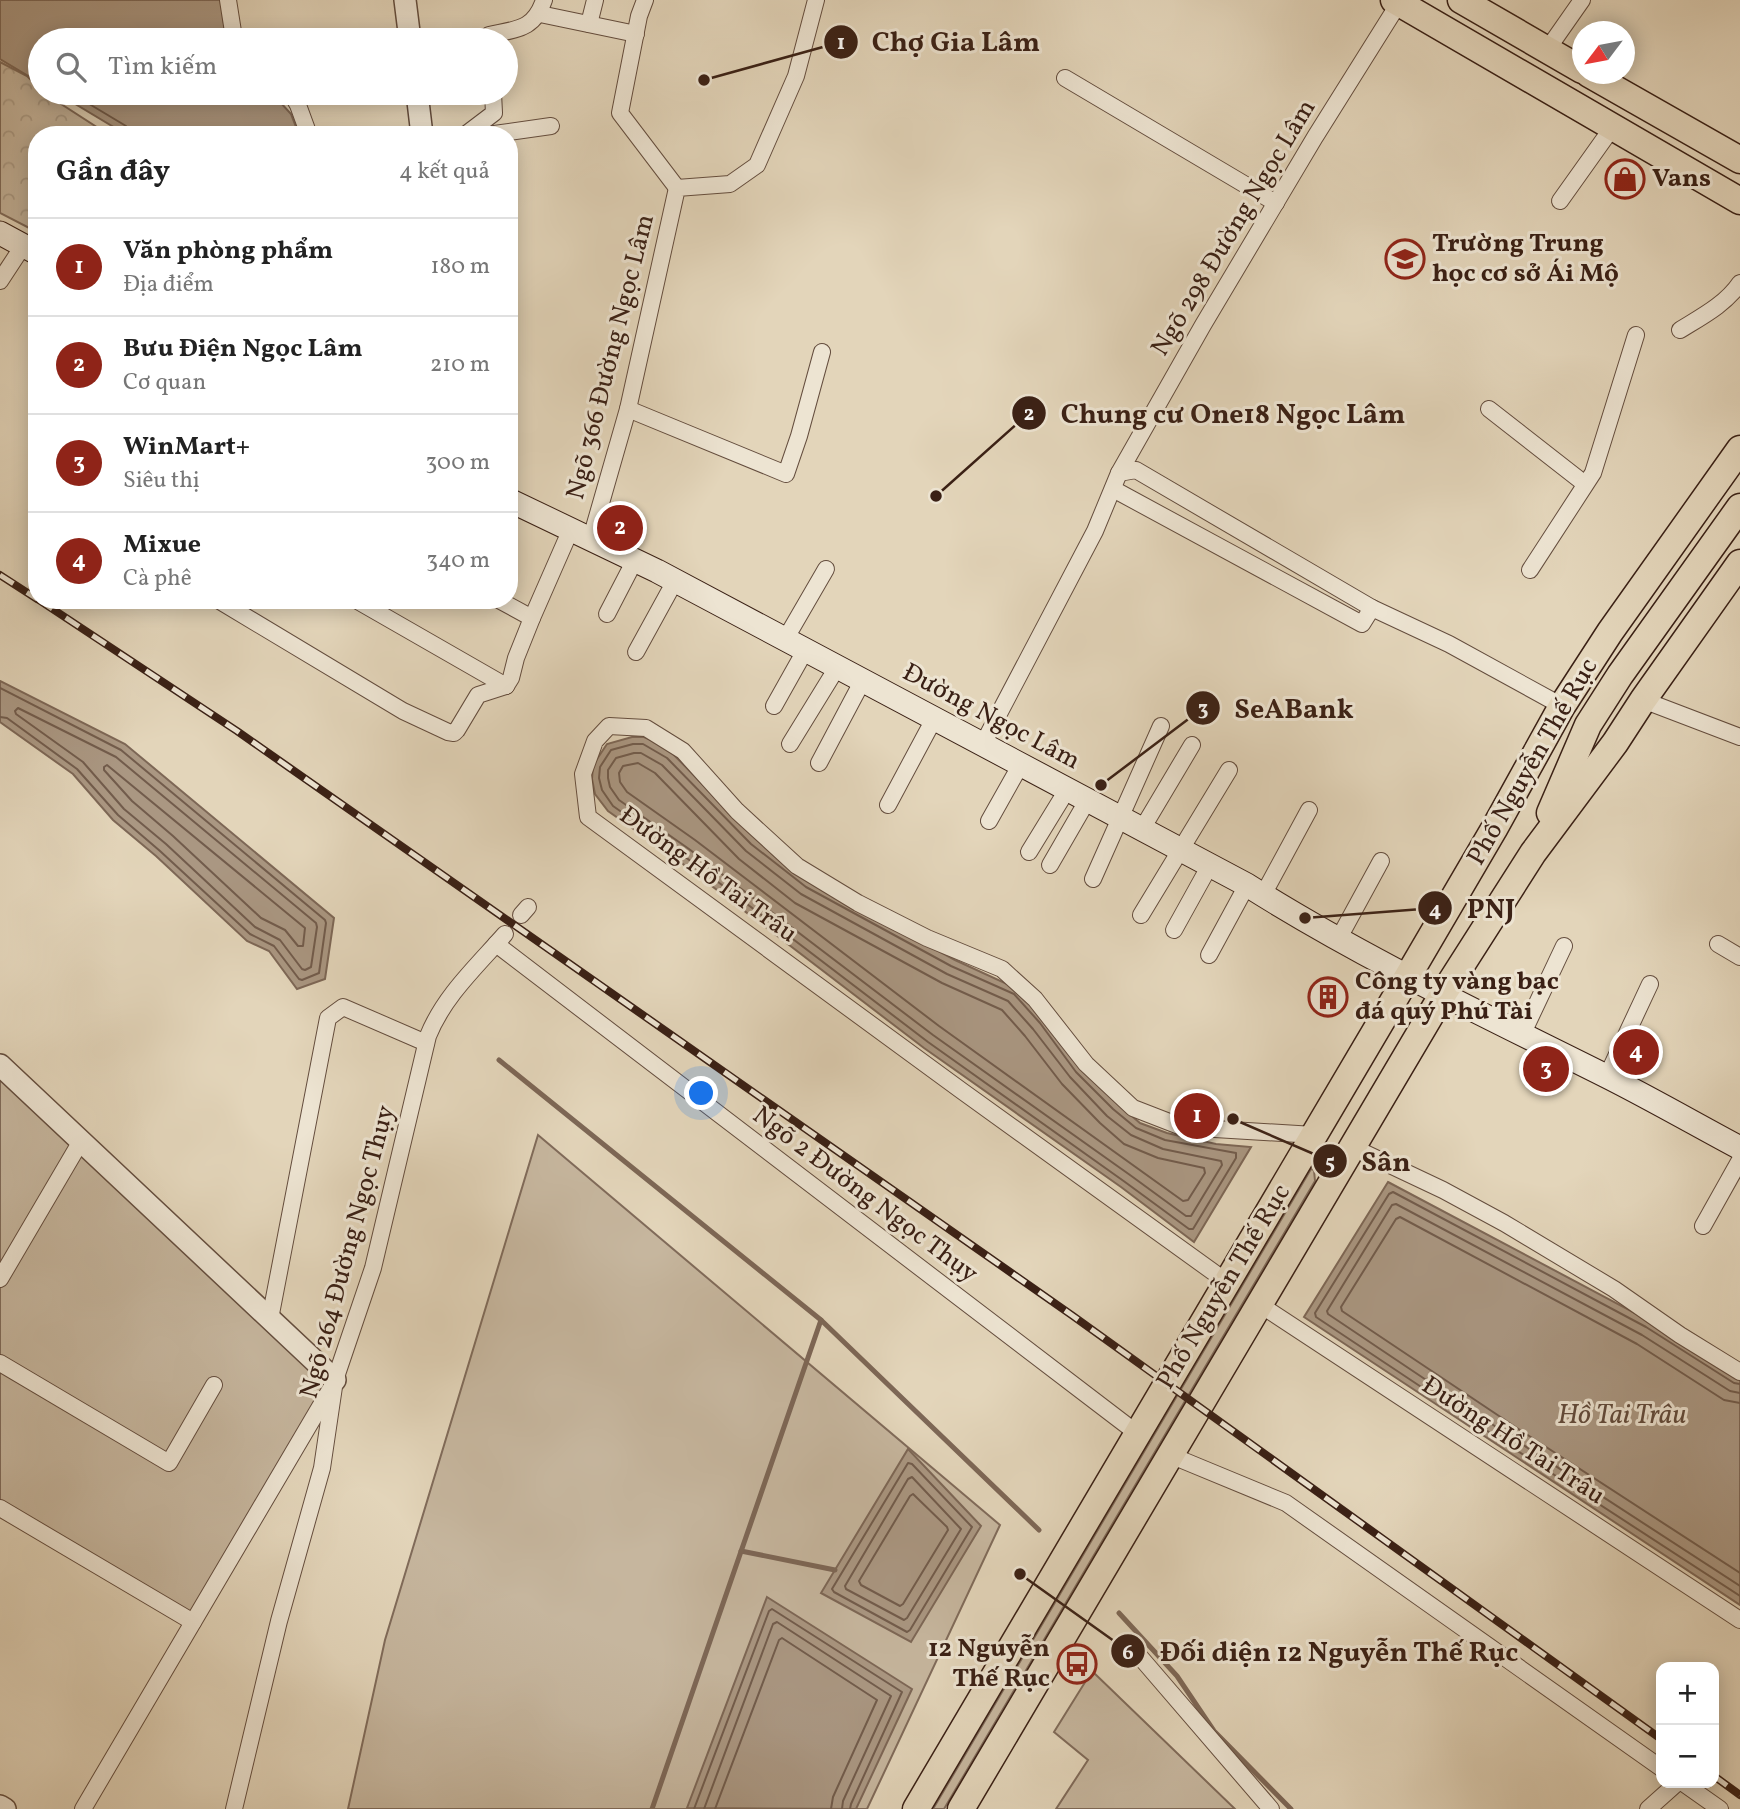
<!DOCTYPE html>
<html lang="vi">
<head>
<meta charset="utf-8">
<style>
  :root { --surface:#fff; --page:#f2f2f2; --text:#222; --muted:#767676; --line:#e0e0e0; --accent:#8f2418 }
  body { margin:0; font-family:Vollkorn,serif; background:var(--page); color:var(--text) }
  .controls { position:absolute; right:21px; bottom:21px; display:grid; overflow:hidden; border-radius:14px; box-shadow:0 4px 18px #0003 }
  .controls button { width:63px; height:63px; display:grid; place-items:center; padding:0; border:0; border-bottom:2px solid var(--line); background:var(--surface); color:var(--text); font:35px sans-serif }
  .compass { position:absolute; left:1572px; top:21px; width:63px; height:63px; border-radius:50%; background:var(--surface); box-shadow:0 4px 18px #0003; rotate:238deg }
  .you { position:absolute; left:702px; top:1094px; width:24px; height:24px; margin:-18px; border:5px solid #fff; border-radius:50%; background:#1a73e8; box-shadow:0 0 0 10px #1a73e833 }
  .badge { display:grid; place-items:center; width:46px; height:46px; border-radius:50%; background:var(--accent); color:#fff; font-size:23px; font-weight:700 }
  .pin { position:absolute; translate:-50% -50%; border:4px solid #fff; box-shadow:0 2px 7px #0006 }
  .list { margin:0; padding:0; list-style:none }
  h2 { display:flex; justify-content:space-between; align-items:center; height:91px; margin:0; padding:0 28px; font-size:30px }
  h2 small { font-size:23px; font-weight:400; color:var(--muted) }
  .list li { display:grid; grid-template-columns:46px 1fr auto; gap:21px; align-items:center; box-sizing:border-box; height:98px; padding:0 28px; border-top:2px solid var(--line) }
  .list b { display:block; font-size:26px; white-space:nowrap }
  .list p { margin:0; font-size:23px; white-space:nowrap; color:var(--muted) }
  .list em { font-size:23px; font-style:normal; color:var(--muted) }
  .icon { flex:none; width:38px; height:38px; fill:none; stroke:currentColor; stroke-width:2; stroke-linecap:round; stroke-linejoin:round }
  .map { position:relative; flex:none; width:1740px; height:1809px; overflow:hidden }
  .search { position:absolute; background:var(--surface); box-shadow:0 4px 18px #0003; left:28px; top:28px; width:490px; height:77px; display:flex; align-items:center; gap:18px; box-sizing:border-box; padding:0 24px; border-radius:38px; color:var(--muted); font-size:26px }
  .panel { position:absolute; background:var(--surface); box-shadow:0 4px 18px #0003; left:28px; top:126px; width:490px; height:483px; border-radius:28px }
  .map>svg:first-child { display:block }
</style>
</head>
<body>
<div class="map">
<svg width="1740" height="1809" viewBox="0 0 1740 1809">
  <defs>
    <pattern id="forest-crowns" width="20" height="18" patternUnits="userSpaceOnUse" patternTransform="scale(1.75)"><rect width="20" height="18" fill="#c6b69e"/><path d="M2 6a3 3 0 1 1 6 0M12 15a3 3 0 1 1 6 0" fill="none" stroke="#ab9c87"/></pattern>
  </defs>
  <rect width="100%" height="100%" fill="#e3d5ba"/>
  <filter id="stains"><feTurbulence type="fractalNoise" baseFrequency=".00286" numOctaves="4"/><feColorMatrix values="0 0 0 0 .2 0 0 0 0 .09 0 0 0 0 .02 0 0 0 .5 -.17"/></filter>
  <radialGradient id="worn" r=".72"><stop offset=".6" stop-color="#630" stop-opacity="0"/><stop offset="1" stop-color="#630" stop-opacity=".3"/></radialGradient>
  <g fill="#c6b69e" stroke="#806b5a" stroke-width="2">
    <path d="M 0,1064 L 335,1380 L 193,1622 L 0,1508 Z"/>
    <path d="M 538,1135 L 1000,1525 L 867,1809 L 348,1809 L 385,1640 Z"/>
    <path d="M 1311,1169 L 1314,1170 L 1315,1181 L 944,1809 L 933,1809 Z"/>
    <path d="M 1092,1671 L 1235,1809 L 1056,1809 L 1088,1760 L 1054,1732 Z"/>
  </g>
  <path fill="url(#forest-crowns)" stroke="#806b5a" stroke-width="2" d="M 0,62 L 27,76 L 40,89 L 40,93 L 44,93 L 109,135 L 37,135 L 37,232 L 0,213 Z"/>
  <g fill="#aa9782" stroke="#7d6756" stroke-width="2">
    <path d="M 0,0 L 221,0 L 226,40 L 40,40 L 40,83 L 0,59 Z"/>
    <path d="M 57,93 L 272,93 L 291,114 L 299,135 L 127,135 Z"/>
    <path d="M 0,681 L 125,744 L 334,918 L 325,979 L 297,989 L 269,951 L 247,941 L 156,856 L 113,820 L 73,774 L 0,722 Z"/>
    <path d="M 632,737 L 644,737 L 658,743 L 672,753 L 716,798 L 810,881 L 955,960 L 1018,989 L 1118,1104 L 1140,1123 L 1167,1133 L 1216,1144 L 1251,1147 L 1194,1242 L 1121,1187 L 924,1048 L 679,861 L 608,811 L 595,794 L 592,779 L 593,765 L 607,744 Z"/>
    <path d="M 1388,1182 L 1650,1321 L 1740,1379 L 1740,1605 L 1304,1317 Z"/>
    <path d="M 908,1449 L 981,1526 L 911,1642 L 821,1593 Z"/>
    <path d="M 767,1597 L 912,1689 L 856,1809 L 687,1808 Z"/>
  </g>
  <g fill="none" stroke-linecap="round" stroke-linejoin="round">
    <g stroke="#725c4c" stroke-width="2">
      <path d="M 71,93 L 126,126 L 129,130 L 130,135"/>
      <path d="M 0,688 L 121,750 L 325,920 L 326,923 L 319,973 L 302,980 L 299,979 L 274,946 L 250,934 L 160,851 L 118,815 L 77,769 L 7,718 L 0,717"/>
      <path d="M 18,708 L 116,757 L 316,923 L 317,927 L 311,967 L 305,970 L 302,969 L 280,940 L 255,927 L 166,844 L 124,809 L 83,762 L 16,714 L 15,711 Z"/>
      <path d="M 633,744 L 643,744 L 667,758 L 751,844 L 806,887 L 951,966 L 1014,994 L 1040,1023 L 1076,1072 L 1113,1109 L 1136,1128 L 1165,1140 L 1236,1153 L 1236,1158 L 1193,1229 L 1189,1229 L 1125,1182 L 928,1042 L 684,856 L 613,806 L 602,790 L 599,778 L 600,767 L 611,750 Z"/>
      <path d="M 634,753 L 641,753 L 662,765 L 746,851 L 801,894 L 947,974 L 1008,1001 L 1033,1029 L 1070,1077 L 1107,1116 L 1131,1135 L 1163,1149 L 1221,1161 L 1222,1165 L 1191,1216 L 1186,1216 L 1130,1175 L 933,1035 L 689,849 L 619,800 L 610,787 L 608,778 L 608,770 L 616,758 Z"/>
      <path d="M 638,763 L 655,773 L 739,859 L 795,903 L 942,983 L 1002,1010 L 1025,1036 L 1062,1084 L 1100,1123 L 1124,1144 L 1158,1158 L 1204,1168 L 1205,1173 L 1188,1200 L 1183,1201 L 939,1026 L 695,840 L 627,792 L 620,782 L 619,773 L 623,766 Z"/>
      <path d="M 107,765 L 305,928 L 303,946 L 298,946 L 285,930 L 261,918 L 173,836 L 132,801 L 104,770 L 104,767 Z"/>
      <path d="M 1740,1384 L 1734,1383 L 1646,1327 L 1393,1192 L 1389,1194 L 1315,1313 L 1316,1317 L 1513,1448 L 1740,1596"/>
      <path d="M 1740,1393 L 1730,1391 L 1642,1335 L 1396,1204 L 1392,1205 L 1327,1311 L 1328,1314 L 1517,1441 L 1740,1586"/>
      <path d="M 1740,1403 L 1724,1400 L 1637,1344 L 1400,1217 L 1396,1219 L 1341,1307 L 1342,1311 L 1523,1432 L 1740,1573"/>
      <path d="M 908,1463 L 912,1464 L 972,1527 L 910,1630 L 907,1632 L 834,1592 L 832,1589 Z"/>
      <path d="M 912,1477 L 961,1529 L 907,1618 L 904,1620 L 846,1589 L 845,1586 L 908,1479 Z"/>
      <path d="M 913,1494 L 947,1527 L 948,1530 L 903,1604 L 900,1606 L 861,1585 L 859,1581 L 910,1496 Z"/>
      <path d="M 694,1809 L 769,1611 L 772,1609 L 902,1692 L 851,1804 L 850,1809"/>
      <path d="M 704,1809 L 773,1624 L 777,1622 L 891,1696 L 843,1801 L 842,1809"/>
      <path d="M 715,1809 L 779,1640 L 782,1638 L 877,1700 L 833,1797 L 831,1809"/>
    </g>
    <g stroke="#7d6756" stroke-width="5">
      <path d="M 499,1060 L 821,1320 L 1039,1530"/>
      <path d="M 741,1551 L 835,1570"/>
      <path d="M 1119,1613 L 1177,1676 L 1214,1731 L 1291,1809"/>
      <path d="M 652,1809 L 821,1320"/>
    </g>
    <g stroke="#644d3e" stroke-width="18">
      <g id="minor">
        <path d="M 228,0 L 234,38 L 241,37 L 244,40"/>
        <path d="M 645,0 L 639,16 L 620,113 L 677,188"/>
        <path d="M 540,14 L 636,34"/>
        <path d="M 589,24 L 595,0"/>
        <path d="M 489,40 L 489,35 C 517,29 534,30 544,0"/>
        <path d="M 1547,50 L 1582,0"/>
        <path d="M 1065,78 L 1276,203"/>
        <path d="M 291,93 L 298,105 L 309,135"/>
        <path d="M 465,135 L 494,113 L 493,93"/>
        <path d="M 487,135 L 551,126"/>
        <path d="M 1560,201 L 1612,128"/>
        <path d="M 0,281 L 23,246"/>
        <path d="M 1680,330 C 1701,317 1726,304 1740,283"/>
        <path d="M 628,409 L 786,474 L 799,436 L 822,352"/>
        <path d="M 1489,409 L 1585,484"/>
        <path d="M 1119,473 L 1136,470 L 1372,608 L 1449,644 L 1562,706"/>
        <path d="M 1113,489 L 1362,624 L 1372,608"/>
        <path d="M 591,538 L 628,409 L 677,188 L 730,184 L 757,165 L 796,76 L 816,0"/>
        <path d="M 1530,570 L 1593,473 L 1636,335"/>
        <path d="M 218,600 L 403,711 L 448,732 L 454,733 L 457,730 L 478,695 L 506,686"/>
        <path d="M 356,600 L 506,686"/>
        <path d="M 499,600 L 532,618"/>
        <path d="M 607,614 L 635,560"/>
        <path d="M 786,638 L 826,569"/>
        <path d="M 636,652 L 675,581"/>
        <path d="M 506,686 L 511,678 L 516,658 L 532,618 L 571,529"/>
        <path d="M 1643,700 L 1740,737"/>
        <path d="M 774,706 L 806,649"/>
        <path d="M 790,744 L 838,666"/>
        <path d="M 983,744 L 1095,531 L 1119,473 L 1203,325 L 1315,137 L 1399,3"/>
        <path d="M 819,763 L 863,680"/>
        <path d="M 888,805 L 934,719"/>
        <path d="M 989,821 L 1021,764"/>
        <path d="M 1142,829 L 1192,745"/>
        <path d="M 1029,852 L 1067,790"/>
        <path d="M 1050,865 L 1087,801"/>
        <path d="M 1093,879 L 1161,726"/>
        <path d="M 1263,895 L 1309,810"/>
        <path d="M 521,915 L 528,907"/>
        <path d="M 1141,915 L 1229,770"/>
        <path d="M 1174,930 L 1210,865"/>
        <path d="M 1339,938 L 1381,861"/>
        <path d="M 496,944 L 1138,1434"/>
        <path d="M 1718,944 L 1740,957"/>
        <path d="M 1209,955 L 1247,885"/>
        <path d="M 1522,1035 L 1564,946"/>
        <path d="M 1607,1076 L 1650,984"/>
        <path d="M 1352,1147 L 1443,1190 L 1504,1223 L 1614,1289 L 1680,1335 L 1740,1372"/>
        <path d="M 1703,1226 L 1740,1160"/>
        <path d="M 0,1279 L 81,1141"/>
        <path d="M 1227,1282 L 962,1091 L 588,817 L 583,774 L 595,741 L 609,726 L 646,728 L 683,751 L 737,811 L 797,866 L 858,903 L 927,938 L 1002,969 L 1035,999 L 1086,1064 L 1133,1108 L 1182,1127 L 1314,1135"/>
        <path d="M 1259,1304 L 1740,1620"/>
        <path d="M 270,1319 L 328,1018 L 343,1007 L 426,1043"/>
        <path d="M 0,1363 L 169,1463 L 214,1385"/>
        <path d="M 1170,1455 L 1286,1503 L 1661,1768"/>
        <path d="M 0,1508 L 193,1622"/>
        <path d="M 1129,1644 L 1271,1809"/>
        <path d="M 1683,1783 L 1720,1809"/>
        <path d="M 83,1809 L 331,1388"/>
        <path d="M 234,1809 L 279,1621 L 322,1468 L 335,1380 L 373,1268 L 428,1036 C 444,996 477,966 505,934"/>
        <path d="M 1648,1809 L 1677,1783"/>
      </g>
    </g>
    <g stroke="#644d3e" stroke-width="24">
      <g id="tertiary">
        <path d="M 405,0 L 410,40"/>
        <path d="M 417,93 L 422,135"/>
        <path d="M 0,1065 L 335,1380"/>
        <path d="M 0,1806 L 5,1809"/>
      </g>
    </g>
    <g stroke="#3a2015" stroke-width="25">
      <g id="secondary">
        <path d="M 0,233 L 37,253"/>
        <path d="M 509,500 L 657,571 L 1247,885 C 1361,957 1484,1015 1604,1075 C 1650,1098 1695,1124 1740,1148"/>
      </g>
    </g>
    <g stroke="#3a2015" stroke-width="29">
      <g id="primary">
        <path d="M 1394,0 L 1740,201"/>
        <path d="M 1461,0 L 1582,70"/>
        <path d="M 1589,74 L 1740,160"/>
        <path d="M 1550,813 L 1588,725 L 1620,675 L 1740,507"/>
        <path d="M 916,1809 L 1408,976 L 1494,829 L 1562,706 L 1610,632 L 1740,449"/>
        <path d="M 961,1809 L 1443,994 L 1533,853 L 1615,743 L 1643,700 L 1740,563"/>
      </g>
    </g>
    <use href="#minor" stroke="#ede4d2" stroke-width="16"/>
    <use href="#tertiary" stroke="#ede4d2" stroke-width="21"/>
    <use href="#secondary" stroke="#ede4d2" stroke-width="23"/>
    <use href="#primary" stroke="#e3d5ba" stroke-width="26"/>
    <g stroke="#3a2015" stroke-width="8">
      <g id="rail">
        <path d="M 0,575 L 37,599"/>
        <path d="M 39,600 L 237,731 L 1073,1316 L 1661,1739"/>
        <path d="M 1714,1776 L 1740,1795"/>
      </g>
    </g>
    <use href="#rail" stroke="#ede4d2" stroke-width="5" stroke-dasharray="16" stroke-linecap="butt"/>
  </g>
  <defs>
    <g id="shop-ring" transform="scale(2.0125)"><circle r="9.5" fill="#ede4d2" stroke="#8f2418" stroke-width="1.5"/><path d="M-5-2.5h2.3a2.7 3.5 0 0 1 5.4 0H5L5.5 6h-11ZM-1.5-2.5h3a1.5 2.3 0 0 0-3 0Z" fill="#8f2418"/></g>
    <g id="school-ring" transform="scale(2.0125)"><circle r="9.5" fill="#ede4d2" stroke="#8f2418" stroke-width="1.5"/><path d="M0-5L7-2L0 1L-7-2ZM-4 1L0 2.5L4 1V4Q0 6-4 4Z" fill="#8f2418"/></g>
    <g id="building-ring" transform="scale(2.0125)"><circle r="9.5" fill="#ede4d2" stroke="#8f2418" stroke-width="1.5"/><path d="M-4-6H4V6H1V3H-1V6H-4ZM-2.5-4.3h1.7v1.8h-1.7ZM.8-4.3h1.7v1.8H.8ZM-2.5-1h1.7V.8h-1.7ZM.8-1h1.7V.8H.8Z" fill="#8f2418"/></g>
    <g id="bus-ring" transform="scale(2.0125)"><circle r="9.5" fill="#ede4d2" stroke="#8f2418" stroke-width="1.5"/><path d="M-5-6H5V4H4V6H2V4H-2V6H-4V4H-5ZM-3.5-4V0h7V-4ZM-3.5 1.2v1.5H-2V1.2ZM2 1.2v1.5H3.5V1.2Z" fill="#8f2418"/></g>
  </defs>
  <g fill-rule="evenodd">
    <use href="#shop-ring" x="1625" y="179"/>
    <use href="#school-ring" x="1405" y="259"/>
    <use href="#building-ring" x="1328" y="997"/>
    <use href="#bus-ring" x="1077" y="1664"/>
  </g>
  <g text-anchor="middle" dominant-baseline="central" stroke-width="6" stroke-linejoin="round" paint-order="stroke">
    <g font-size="26" font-weight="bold" fill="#3a2015" stroke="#ede4d2" text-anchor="start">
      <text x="1652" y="179">Vans</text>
      <text x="1432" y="244">Trường Trung<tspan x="1432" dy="30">học cơ sở Ái Mộ</tspan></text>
      <text x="1355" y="982">Công ty vàng bạc<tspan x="1355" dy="30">đá quý Phú Tài</tspan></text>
      <text x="1050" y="1649" text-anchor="end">12 Nguyễn<tspan x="1050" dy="30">Thế Rục</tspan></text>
    </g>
    <g font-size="26" fill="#3a2015" stroke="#ede4d2">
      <text transform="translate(1234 228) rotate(-59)">Ngõ 298 Đường Ngọc Lâm</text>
      <text transform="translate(611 357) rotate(-76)">Ngõ 366 Đường Ngọc Lâm</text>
      <text transform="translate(991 717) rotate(28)">Đường Ngọc Lâm</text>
      <text transform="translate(1533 762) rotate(-60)">Phố Nguyễn Thế Rục</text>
      <text transform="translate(708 875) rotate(36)">Đường Hồ Tai Trâu</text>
      <text transform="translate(865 1195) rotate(37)">Ngõ 2 Đường Ngọc Thụy</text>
      <text transform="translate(348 1252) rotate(-75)">Ngõ 264 Đường Ngọc Thụy</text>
      <text transform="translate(1224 1287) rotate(-59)">Phố Nguyễn Thế Rục</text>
      <text transform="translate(1513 1441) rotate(33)">Đường Hồ Tai Trâu</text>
    </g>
    <g font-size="28" font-style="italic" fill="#614a3b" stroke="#ede4d2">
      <text x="1622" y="1415">Hồ Tai Trâu</text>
    </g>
  </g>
  <path fill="none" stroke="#3a2015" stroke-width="2.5" d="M704 80L841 42M936 496L1029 413M1101 785L1203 708M1305 918L1435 908M1233 1119L1330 1161M1020 1574L1128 1651"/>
  <g fill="#3a2015" stroke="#ede4d2" stroke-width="2.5">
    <circle cx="704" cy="80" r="7"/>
    <circle cx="936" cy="496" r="7"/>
    <circle cx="1101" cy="785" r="7"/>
    <circle cx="1305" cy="918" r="7"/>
    <circle cx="1233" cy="1119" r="7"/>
    <circle cx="1020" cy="1574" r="7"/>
    <circle cx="841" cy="42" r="18"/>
    <circle cx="1029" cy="413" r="18"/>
    <circle cx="1203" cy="708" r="18"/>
    <circle cx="1435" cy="908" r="18"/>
    <circle cx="1330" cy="1161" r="18"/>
    <circle cx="1128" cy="1651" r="18"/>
  </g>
  <g font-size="21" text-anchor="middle" font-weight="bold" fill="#fff">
    <text x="841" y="49">1</text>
    <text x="1029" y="420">2</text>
    <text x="1203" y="715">3</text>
    <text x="1435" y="916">4</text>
    <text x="1330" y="1169">5</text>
    <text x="1128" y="1659">6</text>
  </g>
  <g font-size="28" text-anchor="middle" font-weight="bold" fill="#3a2015" stroke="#ede4d2" stroke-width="6" stroke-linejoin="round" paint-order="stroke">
    <text x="956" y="51">Chợ Gia Lâm</text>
    <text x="1233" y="423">Chung cư One18 Ngọc Lâm</text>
    <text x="1294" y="718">SeABank</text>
    <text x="1491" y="918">PNJ</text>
    <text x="1386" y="1171">Sân</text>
    <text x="1339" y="1661">Đối diện 12 Nguyễn Thế Rục</text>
  </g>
  <rect width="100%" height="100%" filter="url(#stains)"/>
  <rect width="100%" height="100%" fill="url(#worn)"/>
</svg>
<div class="controls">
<button>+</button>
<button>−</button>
</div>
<svg class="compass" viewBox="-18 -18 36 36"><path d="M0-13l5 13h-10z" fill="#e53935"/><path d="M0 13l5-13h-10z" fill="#767676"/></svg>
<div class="you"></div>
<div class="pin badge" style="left:1197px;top:1116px">1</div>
<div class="pin badge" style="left:620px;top:528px">2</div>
<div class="pin badge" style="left:1546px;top:1069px">3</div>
<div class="pin badge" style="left:1636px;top:1052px">4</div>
<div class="search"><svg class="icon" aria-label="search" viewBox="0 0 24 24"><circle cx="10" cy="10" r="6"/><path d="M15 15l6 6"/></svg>Tìm kiếm</div>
<section class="panel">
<h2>Gần đây<small>4 kết quả</small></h2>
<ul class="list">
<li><span class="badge">1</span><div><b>Văn phòng phẩm</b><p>Địa điểm</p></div><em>180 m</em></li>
<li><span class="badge">2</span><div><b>Bưu Điện Ngọc Lâm</b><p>Cơ quan</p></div><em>210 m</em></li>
<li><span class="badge">3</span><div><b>WinMart+</b><p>Siêu thị</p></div><em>300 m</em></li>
<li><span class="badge">4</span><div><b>Mixue</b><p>Cà phê</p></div><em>340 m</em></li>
</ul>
</section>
</div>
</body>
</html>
